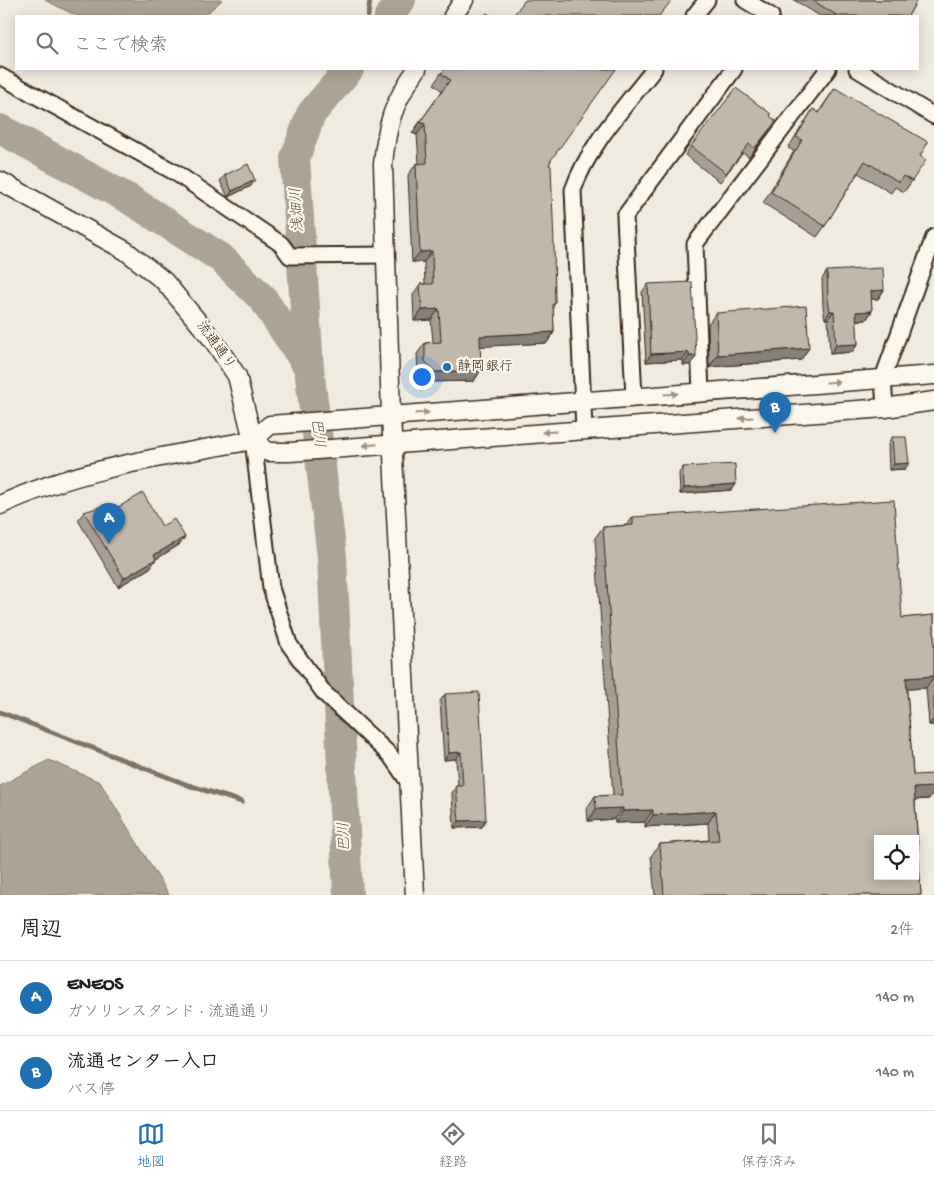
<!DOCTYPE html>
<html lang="ja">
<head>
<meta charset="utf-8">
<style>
  :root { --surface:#fff; --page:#f2f2f2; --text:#202124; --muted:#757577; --line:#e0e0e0; --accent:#1f6fb2 }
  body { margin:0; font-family:"Gochi Hand","Klee One",sans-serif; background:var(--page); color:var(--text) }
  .controls { position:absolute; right:15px; bottom:15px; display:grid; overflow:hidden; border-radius:0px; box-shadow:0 2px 12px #0003 }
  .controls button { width:45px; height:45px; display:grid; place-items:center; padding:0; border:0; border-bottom:1px solid var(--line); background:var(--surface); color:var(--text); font:25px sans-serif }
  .you { position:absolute; left:421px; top:376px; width:18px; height:18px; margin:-12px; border:4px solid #fff; border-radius:50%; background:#1a73e8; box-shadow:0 0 0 8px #1a73e833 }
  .badge { display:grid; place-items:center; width:32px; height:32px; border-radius:50%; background:var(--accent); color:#fff; font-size:16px; font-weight:700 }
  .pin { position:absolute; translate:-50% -41px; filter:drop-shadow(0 1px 2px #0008) }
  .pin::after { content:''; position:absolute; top:26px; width:18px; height:15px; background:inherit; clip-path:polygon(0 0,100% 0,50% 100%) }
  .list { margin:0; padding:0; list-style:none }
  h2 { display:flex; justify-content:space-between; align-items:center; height:65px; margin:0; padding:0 20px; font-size:21px }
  h2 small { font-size:16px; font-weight:400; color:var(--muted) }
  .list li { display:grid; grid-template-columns:32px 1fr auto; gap:15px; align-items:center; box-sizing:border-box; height:75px; padding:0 20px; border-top:1px solid var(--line) }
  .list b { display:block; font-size:19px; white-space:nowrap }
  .list p { margin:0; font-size:16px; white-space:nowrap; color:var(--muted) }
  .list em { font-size:16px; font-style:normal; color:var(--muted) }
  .icon { flex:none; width:28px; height:28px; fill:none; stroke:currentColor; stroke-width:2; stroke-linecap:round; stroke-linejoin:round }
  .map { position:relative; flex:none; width:934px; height:895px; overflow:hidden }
  .search { position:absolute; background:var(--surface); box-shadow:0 2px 12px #0003; left:15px; right:15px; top:15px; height:55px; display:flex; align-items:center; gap:12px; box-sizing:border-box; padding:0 18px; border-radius:0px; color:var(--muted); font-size:19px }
  .sheet { height:215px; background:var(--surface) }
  nav { display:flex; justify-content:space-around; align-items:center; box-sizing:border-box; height:70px; border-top:1px solid var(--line); background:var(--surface); font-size:14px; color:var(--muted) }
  nav a { display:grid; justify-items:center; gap:2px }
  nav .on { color:var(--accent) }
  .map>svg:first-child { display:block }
</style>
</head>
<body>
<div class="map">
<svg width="934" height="895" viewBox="0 0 934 895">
  <rect width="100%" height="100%" fill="#f0ebe0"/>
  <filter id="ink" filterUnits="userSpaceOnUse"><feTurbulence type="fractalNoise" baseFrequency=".02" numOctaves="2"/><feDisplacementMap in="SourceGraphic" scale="10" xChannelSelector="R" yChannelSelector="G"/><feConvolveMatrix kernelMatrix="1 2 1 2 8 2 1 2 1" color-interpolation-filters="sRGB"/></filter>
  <g filter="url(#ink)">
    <g fill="#aca397" stroke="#7f7367">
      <path d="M 45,0 L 222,0 L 204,16 L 77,16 Z"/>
      <path d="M 49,760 L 100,782 L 169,895 L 0,895 L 0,786 Z"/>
    </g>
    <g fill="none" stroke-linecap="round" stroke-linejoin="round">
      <g stroke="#7f7367" stroke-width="5">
        <path d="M 368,16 L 370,0"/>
        <path d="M 0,712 L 188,785 L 242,802"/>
      </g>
      <g stroke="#aca397" stroke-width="30">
        <path d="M 389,16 L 401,0"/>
        <path d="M 0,129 L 129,199 L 221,258 L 263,299 L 309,368"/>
        <path d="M 348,895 L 332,557 L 309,368 L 295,158 L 311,114 L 349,69"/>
      </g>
      <g stroke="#3b2a1e" stroke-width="19">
        <g id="minor">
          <path d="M 745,0 L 771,16"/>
          <path d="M 694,16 L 707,0"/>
          <path d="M 857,69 L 934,116"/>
          <path d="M 0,76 L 176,173 L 281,244 L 290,256 L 384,255"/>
          <path d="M 701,392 L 695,244 L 828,69"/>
          <path d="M 634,397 L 625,216 L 734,69"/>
          <path d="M 885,408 L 883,378 L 934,237"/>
          <path d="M 584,429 L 573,190 C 589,144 625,107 654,69"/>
          <path d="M 253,440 L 271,588 L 289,644 L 324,693 L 390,755 L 410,784"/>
        </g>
      </g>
      <g stroke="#3b2a1e" stroke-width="21">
        <g id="tertiary">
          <path d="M 453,16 L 464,0"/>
          <path d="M 0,181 L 126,251 L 164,281 L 213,340 L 237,376 L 253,440"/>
          <path d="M 253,440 L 270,425 L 934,375"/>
          <path d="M 253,440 L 268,452 L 290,452 L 885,408 L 934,401"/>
          <path d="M 0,505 C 79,468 168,456 253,440"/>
          <path d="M 415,895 L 391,415 L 383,164 C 387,123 393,103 417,69"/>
        </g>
      </g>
      <use href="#minor" stroke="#fbf7ec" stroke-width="15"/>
      <use href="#tertiary" stroke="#fbf7ec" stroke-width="18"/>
    </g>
    <g fill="#a59e95" stroke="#3b2a1e">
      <path d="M 794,0 L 917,0 L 908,16 L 820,16 Z"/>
      <path d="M 441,73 L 551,160 L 549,165 L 555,304 L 553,306 L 554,332 L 547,343 L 480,346 L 481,370 L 474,381 L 427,382 L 418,372 L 417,354 L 425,343 L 433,342 L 431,320 L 414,321 L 413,295 L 420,284 L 425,284 L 424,262 L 412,262 L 408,175 L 416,164 L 419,163 L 417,135 L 412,133 L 442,91 L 434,84 Z"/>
      <path d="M 835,88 L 920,156 L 912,181 L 904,192 L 895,187 L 891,193 L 858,173 L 825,226 L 817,237 L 763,203 L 794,151 L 788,148 L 806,120 L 813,109 L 818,113 Z"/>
      <path d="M 769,130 L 749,157 L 743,153 L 720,182 L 685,155 L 691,146 Z"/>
      <path d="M 225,175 L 251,186 L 228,197 L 220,181 Z"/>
      <path d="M 827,271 L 884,290 L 878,299 L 871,299 L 872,311 L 866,320 L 856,320 L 858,344 L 852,352 L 830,354 L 828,319 L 825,319 L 823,307 L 822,279 Z"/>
      <path d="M 648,284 L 696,356 L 691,365 L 683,365 L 683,360 L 646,362 L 642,292 Z"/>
      <path d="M 716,313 L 801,360 L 709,367 L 708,324 Z"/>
      <path d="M 892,437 L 905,469 L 889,470 L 888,444 Z"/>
      <path d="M 683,467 L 736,484 L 732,490 L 680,494 L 679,473 Z"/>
      <path d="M 113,510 L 162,526 L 185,537 L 179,545 L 156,559 L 150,568 L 118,587 L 78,520 L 84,512 Z"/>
      <path d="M 633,517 L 902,618 L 934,615 L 934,725 L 929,725 L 926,688 L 907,689 L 913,775 L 929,799 L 915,800 L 921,895 L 655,895 L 651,856 L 660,844 L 709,840 L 708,823 L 645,827 L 645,822 L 615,823 L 614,819 L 588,821 L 587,808 L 595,796 L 613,795 L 595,538 L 603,527 L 627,525 Z"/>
      <path d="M 445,694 L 486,820 L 482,827 L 454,828 L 452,793 L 456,786 L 458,786 L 456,759 L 444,760 L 440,701 Z"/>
    </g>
    <g fill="#868179" stroke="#3b2a1e">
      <path d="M 420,122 L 425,124 L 417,135 L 412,133 Z"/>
      <path d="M 255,180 L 251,186 L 228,197 L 232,191 Z"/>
      <path d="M 432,251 L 424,262 L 412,262 L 420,252 Z"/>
      <path d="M 884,290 L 878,299 L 865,299 L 871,291 Z"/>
      <path d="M 439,309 L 431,320 L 414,321 L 422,310 Z"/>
      <path d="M 830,311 L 834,311 L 828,319 L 825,319 Z"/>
      <path d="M 872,311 L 866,320 L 850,320 L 856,312 Z"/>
      <path d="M 554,332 L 547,343 L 472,347 L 480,336 Z"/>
      <path d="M 858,344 L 852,352 L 830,354 L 836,345 Z"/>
      <path d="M 809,348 L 801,360 L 709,367 L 718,355 Z"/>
      <path d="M 689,352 L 683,360 L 646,362 L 651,354 Z"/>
      <path d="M 689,356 L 696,356 L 691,365 L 683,365 Z"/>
      <path d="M 481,370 L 474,381 L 427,382 L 435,372 Z"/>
      <path d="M 909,463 L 905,469 L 889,470 L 894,464 Z"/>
      <path d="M 736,484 L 732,490 L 680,494 L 684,488 Z"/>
      <path d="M 185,537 L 179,545 L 148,564 L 154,555 Z"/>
      <path d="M 156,559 L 150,568 L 118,587 L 124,578 Z"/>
      <path d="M 934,676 L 926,688 L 898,690 L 906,678 Z"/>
      <path d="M 934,718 L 934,725 L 929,725 Z"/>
      <path d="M 461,752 L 456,759 L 444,760 L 449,753 Z"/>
      <path d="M 934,787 L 934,792 L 929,799 L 906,800 L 914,788 Z"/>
      <path d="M 623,808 L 614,819 L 588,821 L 596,809 Z"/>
      <path d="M 653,810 L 645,822 L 615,823 L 623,811 Z"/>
      <path d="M 716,811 L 708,823 L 645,827 L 653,815 Z"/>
      <path d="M 486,820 L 482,827 L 454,828 L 459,821 Z"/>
    </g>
    <g fill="#c0b8ad" stroke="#3b2a1e" fill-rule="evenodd">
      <path d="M 525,0 L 672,0 L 659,16 L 513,16 Z"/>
      <path d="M 812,0 L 917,0 L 908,16 L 838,16 Z"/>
      <path d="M 487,13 L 491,16 L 485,16 Z"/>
      <path d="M 445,69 L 616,69 L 551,160 L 549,165 L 551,166 L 554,245 L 555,304 L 553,304 L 554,332 L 480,336 L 481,370 L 435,372 L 425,361 L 425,343 L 441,342 L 439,309 L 422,310 L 420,284 L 433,284 L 432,251 L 420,252 L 416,164 L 427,163 L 425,124 L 420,122 L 450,80 L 441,73 Z"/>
      <path d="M 736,88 L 771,114 L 770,116 L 776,121 L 755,148 L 749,144 L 726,173 L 691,146 Z"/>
      <path d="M 835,88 L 928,142 L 920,156 L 926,160 L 912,181 L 903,176 L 899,182 L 865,161 L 825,226 L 771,192 L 802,140 L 796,137 L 813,109 L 819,113 Z"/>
      <path d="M 248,164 L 255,180 L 232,191 L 225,175 Z"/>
      <path d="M 883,268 L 884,290 L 871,291 L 872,311 L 856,312 L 858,344 L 836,345 L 834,311 L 830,311 L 828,299 L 827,271 Z"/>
      <path d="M 692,282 L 696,356 L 689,356 L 689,352 L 651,354 L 648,284 Z"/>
      <path d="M 806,306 L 809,348 L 718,355 L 716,313 Z"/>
      <path d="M 892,437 L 906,437 L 909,463 L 894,464 Z"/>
      <path d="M 735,464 L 736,484 L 684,488 L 683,467 Z"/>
      <path d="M 143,493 L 162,526 L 174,519 L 185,537 L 154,555 L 156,559 L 124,578 L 84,512 L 109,504 L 113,510 Z"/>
      <path d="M 894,500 L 902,618 L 934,615 L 934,676 L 906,678 L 913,775 L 934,774 L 934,787 L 914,788 L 921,895 L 664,895 L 660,844 L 719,840 L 716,811 L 653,815 L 653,810 L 623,811 L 623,808 L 596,809 L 595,796 L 622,795 L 603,527 L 633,525 L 633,517 ZM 878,839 L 915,839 L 915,876 L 878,876 Z"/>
      <path d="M 479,692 L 486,820 L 459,821 L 456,786 L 463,786 L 461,752 L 449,753 L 445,694 Z"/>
    </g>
    <defs><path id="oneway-solid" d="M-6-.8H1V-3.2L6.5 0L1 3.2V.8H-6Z" transform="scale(1.25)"/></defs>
    <g fill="#9b9085">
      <use href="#oneway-solid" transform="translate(833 382) rotate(-4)"/>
      <use href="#oneway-solid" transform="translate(671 394) rotate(-4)"/>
      <use href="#oneway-solid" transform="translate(422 413) rotate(-4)"/>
      <use href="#oneway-solid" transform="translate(746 418) rotate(176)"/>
      <use href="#oneway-solid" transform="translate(549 432) rotate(176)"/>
      <use href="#oneway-solid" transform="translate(370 445) rotate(175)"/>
    </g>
  </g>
  <circle fill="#1f6fb2" stroke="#fbf7ec" stroke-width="2" cx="447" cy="367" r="5"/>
  <g text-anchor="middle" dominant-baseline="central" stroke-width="4.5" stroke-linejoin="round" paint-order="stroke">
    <g font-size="14" fill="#3b2a1e" stroke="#fbf7ec">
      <text transform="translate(215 346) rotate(54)">流通通り</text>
    </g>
    <g font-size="14" fill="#3b2a1e" stroke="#fbf7ec" text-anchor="start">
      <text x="457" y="367">静岡銀行</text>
    </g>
    <g font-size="15" font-style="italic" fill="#635448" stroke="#fbf7ec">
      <text transform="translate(298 210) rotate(-94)">浅畑川</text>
      <text transform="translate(317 433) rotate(83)">巴川</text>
      <text transform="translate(345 837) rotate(-93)">巴川</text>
    </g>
  </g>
</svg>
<div class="controls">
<button><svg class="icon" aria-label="locate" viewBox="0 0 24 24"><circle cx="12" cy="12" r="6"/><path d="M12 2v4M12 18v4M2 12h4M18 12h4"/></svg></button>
</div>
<div class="you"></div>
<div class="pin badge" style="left:109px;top:544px">A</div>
<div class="pin badge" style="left:775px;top:433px">B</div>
<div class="search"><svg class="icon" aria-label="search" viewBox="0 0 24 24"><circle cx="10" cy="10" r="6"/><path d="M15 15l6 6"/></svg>ここで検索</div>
</div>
<section class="sheet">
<h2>周辺<small>2件</small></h2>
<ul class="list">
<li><span class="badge">A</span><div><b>ENEOS</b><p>ガソリンスタンド · 流通通り</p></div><em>140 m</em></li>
<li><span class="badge">B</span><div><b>流通センター入口</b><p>バス停</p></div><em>140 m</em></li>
</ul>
</section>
<nav>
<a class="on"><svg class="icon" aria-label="map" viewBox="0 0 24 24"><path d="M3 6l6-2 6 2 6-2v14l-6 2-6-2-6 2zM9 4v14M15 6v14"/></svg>地図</a>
<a><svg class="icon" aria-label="directions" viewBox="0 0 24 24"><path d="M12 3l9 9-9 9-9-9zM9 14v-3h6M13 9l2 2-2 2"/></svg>経路</a>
<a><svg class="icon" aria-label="saved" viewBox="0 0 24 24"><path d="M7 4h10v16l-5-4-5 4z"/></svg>保存済み</a>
</nav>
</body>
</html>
